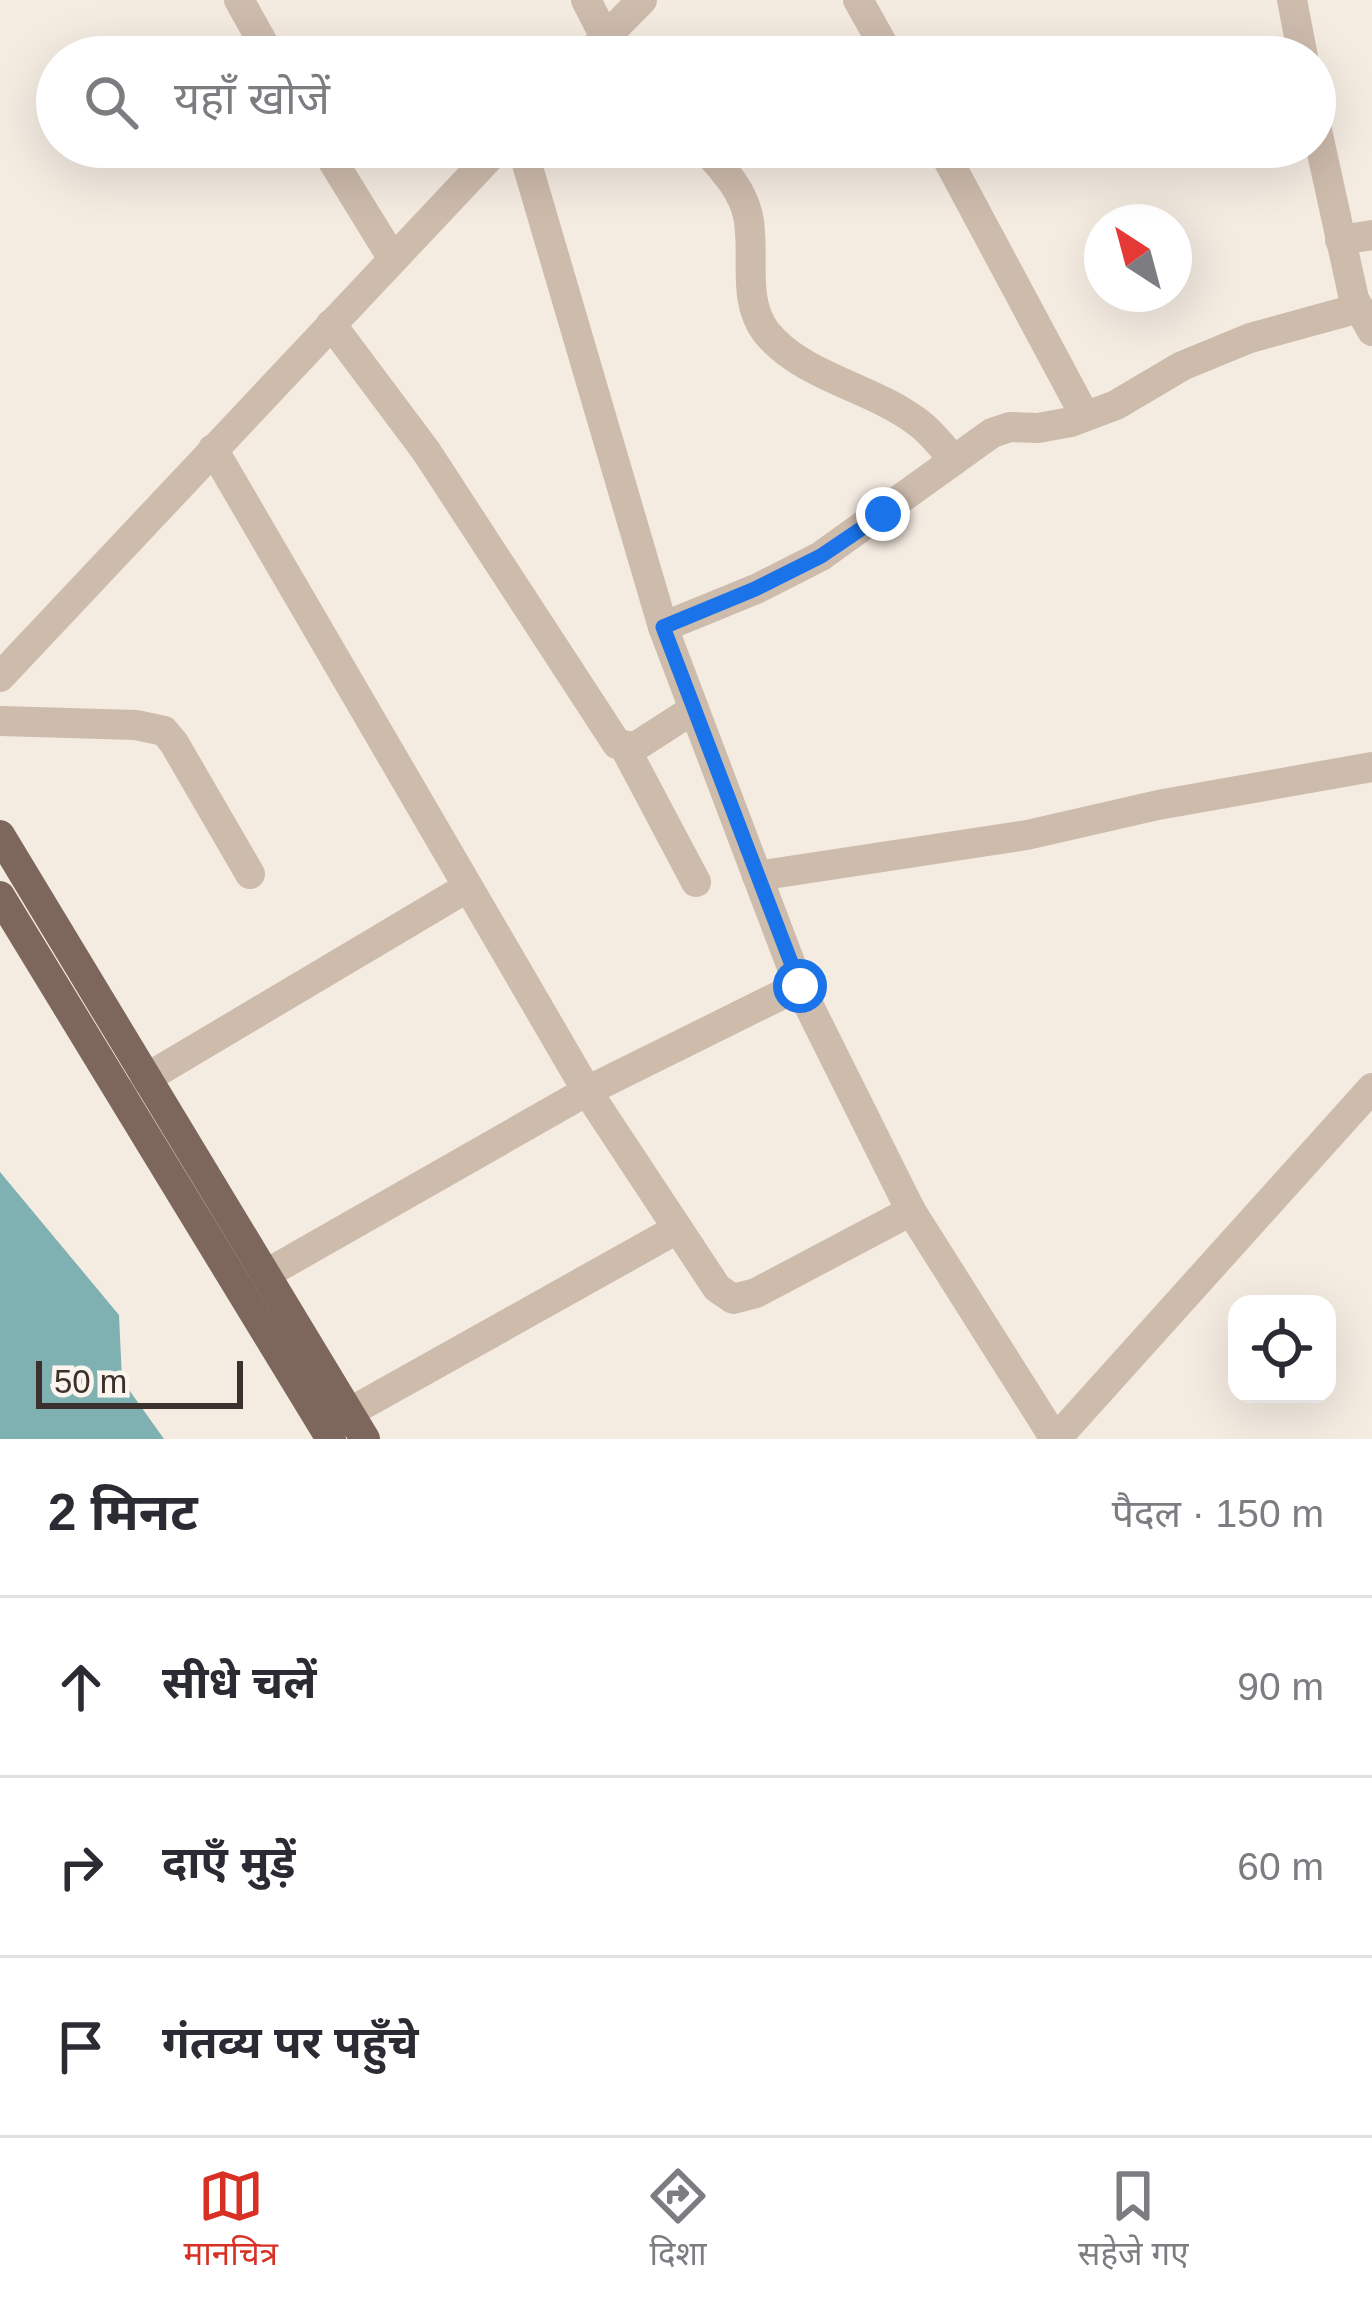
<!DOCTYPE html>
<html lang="hi">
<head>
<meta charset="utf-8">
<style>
  :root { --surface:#fff; --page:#f2f2f3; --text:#2b2b33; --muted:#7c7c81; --line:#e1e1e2; --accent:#d93025 }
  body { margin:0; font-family:Helvetica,"Noto Sans Devanagari",sans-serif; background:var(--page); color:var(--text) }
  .controls { position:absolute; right:36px; bottom:36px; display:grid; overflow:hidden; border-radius:24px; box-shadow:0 12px 48px #0002 }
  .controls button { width:108px; height:108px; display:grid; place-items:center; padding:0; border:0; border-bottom:3px solid var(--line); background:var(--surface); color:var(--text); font:60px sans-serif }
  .compass { position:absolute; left:1084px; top:204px; width:108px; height:108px; border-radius:50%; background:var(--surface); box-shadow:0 12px 48px #0002; rotate:324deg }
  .scale { position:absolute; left:36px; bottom:30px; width:207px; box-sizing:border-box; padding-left:12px; border:6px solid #3b302b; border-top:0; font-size:33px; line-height:42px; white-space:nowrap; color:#3b302b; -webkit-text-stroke:9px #fbf5ee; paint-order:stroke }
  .stop { position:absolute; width:36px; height:36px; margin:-27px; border:9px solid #1a73e8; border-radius:50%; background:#fff }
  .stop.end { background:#1a73e8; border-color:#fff; box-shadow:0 3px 12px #0008 }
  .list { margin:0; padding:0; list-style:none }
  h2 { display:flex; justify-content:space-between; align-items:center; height:156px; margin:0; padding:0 48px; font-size:51px }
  h2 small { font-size:39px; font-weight:400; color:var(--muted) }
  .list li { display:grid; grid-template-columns:78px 1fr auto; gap:36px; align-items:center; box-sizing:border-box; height:180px; padding:0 48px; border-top:3px solid var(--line) }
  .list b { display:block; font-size:45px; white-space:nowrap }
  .list em { font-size:39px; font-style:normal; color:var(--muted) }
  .icon { flex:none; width:66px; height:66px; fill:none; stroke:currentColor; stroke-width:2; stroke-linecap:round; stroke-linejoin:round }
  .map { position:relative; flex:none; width:1372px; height:1439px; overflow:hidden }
  .search { position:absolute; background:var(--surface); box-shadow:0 12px 48px #0002; left:36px; right:36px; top:36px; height:132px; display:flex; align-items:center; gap:30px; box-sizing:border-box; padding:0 42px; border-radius:66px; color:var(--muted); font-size:45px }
  .sheet { height:696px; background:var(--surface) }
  nav { display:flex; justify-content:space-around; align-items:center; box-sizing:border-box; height:168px; border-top:3px solid var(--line); background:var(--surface); font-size:33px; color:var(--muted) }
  nav a { display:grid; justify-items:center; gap:6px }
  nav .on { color:var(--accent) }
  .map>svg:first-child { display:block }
</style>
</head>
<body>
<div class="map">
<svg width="1372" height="1439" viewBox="0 0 1372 1439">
  <rect width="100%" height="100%" fill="#f4ebe1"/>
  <path fill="#7fb0b2" d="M 0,1172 L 119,1315 L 122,1380 L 164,1439 L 0,1439 Z"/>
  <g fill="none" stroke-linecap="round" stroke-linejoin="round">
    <g stroke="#cdbbac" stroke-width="30">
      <path d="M 239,0 L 271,57"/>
      <path d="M 586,0 L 605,37 L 623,57"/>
      <path d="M 858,0 L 890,57"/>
      <path d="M 1292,0 L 1303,57"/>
      <path d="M 586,57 L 642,0"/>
      <path d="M 1315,121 L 1354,299 L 1372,331"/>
      <path d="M 324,147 L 393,259"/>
      <path d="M 522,147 L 663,627 L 799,986 L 911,1211 L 1055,1439"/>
      <path d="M 703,147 C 721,167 742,188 748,216 C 756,253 741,299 766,332 C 802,377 871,387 916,421 C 931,431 942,447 954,460"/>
      <path d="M 941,147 L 1085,416"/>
      <path d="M 1340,240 L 1372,235"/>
      <path d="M 331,324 L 426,451 L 617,744 L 635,747 L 694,709"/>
      <path d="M 213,449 L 587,1091 L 717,1288 L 733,1299 L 756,1293 L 911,1211"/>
      <path d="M 663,627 L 756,589 L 821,556 L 992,433 L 1010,427 L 1038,428 L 1071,422 L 1116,405 L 1182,366 L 1250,338 L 1359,308"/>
      <path d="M 0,677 L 499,147"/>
      <path d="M 0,721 L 136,725 L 164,731 L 174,743 L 250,874"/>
      <path d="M 625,748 L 696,882"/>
      <path d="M 757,876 L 1027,835 L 1158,805 L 1372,767"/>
      <path d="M 145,1079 L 468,887"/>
      <path d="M 266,1274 L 587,1091 L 799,986"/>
      <path d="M 350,1412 L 677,1229"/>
      <path d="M 1056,1439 L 1372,1088"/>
    </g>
    <g stroke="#7d675c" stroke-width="30">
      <path d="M 0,835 L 365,1439"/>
      <path d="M 0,896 L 331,1439"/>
    </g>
  </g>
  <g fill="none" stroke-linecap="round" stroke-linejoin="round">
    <path stroke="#1a73e8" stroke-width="15" d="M 800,986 L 663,627 L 755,589 L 821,556 L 883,514"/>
  </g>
</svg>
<div class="controls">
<button><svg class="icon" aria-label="locate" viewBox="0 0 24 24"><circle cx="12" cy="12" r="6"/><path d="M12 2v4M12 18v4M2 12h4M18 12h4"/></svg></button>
</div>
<svg class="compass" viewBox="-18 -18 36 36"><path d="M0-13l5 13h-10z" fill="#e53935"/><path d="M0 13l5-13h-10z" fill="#7c7c81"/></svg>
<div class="scale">50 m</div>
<div class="stop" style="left:800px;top:986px"></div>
<div class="stop end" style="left:883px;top:514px"></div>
<div class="search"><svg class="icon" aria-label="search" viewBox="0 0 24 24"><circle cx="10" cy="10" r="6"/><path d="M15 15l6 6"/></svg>यहाँ खोजें</div>
</div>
<section class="sheet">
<h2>2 मिनट<small>पैदल · 150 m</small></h2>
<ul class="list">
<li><svg class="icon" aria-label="ahead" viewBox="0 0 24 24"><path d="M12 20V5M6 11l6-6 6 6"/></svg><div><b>सीधे चलें</b></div><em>90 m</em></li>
<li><svg class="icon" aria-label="right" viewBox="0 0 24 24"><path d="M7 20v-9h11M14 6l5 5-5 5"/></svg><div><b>दाएँ मुड़ें</b></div><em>60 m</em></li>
<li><svg class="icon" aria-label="arrive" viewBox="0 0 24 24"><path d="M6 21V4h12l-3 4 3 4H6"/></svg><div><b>गंतव्य पर पहुँचे</b></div></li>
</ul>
</section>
<nav>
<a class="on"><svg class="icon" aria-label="map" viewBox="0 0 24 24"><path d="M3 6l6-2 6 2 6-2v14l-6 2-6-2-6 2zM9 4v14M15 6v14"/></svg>मानचित्र</a>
<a><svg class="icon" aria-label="directions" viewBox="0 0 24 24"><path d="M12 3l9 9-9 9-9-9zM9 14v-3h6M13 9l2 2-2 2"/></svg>दिशा</a>
<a><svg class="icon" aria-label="saved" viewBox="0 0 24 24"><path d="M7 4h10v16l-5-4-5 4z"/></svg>सहेजे गए</a>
</nav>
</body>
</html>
